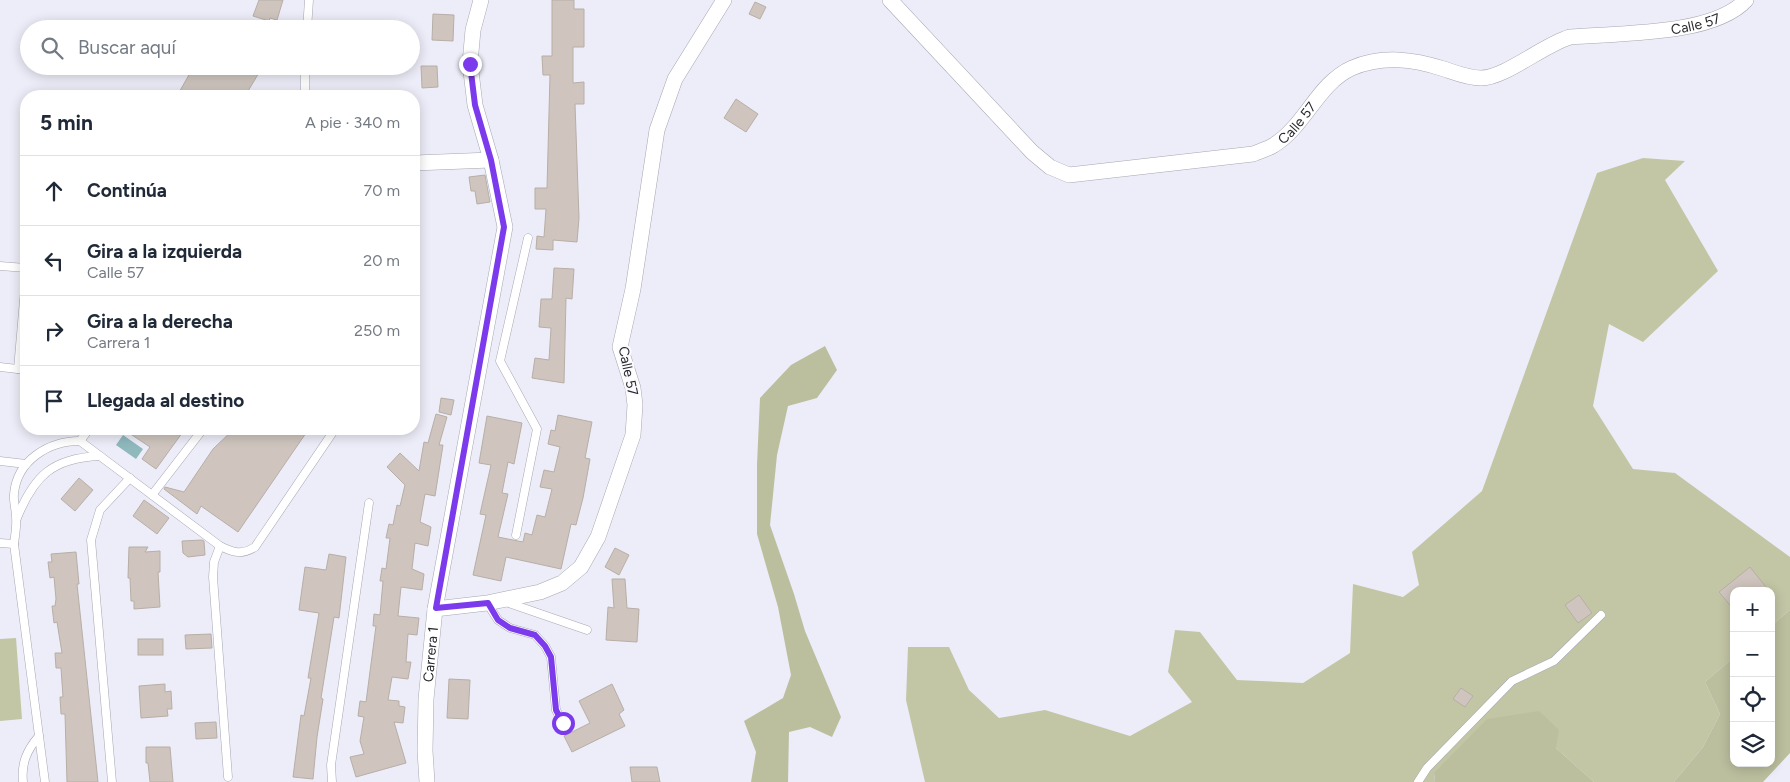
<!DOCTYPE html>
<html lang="es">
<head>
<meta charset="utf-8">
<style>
  :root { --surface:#fff; --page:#f2f2f3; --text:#1f2937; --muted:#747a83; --line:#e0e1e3 }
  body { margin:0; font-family:Figtree,sans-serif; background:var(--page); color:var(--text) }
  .controls { position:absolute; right:15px; bottom:15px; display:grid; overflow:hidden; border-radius:10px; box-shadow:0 2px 12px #0003 }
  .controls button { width:45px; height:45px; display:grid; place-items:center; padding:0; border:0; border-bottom:1px solid var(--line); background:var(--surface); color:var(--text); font:25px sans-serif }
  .stop { position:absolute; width:15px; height:15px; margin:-11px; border:4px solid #7c3aed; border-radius:50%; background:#fff }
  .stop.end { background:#7c3aed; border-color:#fff; box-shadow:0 1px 5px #0008 }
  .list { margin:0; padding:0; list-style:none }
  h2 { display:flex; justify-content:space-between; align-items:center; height:65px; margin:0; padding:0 20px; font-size:21px }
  h2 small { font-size:16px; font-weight:400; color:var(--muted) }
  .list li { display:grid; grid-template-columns:32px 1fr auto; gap:15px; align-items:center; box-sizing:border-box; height:70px; padding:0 20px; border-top:1px solid var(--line) }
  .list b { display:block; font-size:19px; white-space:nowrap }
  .list p { margin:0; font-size:16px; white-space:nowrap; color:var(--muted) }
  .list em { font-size:16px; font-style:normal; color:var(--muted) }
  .icon { flex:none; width:28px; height:28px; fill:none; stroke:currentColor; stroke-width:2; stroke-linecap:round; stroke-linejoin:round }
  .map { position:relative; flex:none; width:1790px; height:782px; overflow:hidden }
  .search { position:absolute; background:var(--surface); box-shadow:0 2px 12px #0003; left:20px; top:20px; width:400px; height:55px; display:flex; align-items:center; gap:12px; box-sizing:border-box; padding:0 18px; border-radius:28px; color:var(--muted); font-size:19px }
  .panel { position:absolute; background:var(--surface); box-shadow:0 2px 12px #0003; left:20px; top:90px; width:400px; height:345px; border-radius:20px }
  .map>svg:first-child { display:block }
</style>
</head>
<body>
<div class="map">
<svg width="1790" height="782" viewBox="0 0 1790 782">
  <rect width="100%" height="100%" fill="#ecedf8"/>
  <g fill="#c3c6a5">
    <path d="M 1643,158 L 1685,161 L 1665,180 L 1718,271 L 1643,342 L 1609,324 L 1593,406 L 1633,469 L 1675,473 L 1790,557 L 1790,610 L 1771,626 L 1771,591 L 1734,591 L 1734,657 L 1705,682 L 1720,714 L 1703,747 L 1674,782 L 1594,782 L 1556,748 L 1434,773 L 1435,782 L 925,782 L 906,700 L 908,647 L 949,647 L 969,690 L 999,718 L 1045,710 L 1130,736 L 1192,702 L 1168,672 L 1175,630 L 1200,632 L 1237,680 L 1303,683 L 1350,653 L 1353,584 L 1403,597 L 1419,585 L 1412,552 L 1482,491 L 1597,173 Z"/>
    <path d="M 16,638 L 22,719 L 0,721 L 0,639 Z"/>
  </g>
  <g fill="#bcbf9e">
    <path d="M 825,346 L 837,370 L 817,398 L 788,406 L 777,455 L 770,525 L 794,594 L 805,631 L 841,717 L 832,737 L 810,727 L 789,732 L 788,782 L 751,782 L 756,752 L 744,721 L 783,698 L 791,675 L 778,607 L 757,534 L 757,464 L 760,398 L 791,365 Z"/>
    <path d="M 1790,610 L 1790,753 L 1763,782 L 1674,782 L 1703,747 L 1720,714 L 1705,682 L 1734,657 L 1734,763 L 1771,763 L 1771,626 Z"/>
    <path d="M 1539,711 L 1559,730 L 1556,748 L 1594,782 L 1435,782 L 1434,773 L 1487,719 Z"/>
  </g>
  <path fill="#8fb9bd" d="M 123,435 L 143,449 L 136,459 L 116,445 Z"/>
  <g fill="#cfc5be" stroke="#b7aea7">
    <path d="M 259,0 L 283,0 L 277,20 L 270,18 L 269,21 L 253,16 Z"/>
    <path d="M 552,0 L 574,0 L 574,9 L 584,9 L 584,47 L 573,47 L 573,83 L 584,82 L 584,104 L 575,104 L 579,218 L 577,242 L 553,240 L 553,250 L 536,249 L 537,236 L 544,237 L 546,209 L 535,209 L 535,188 L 547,188 L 550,75 L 543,75 L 542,56 L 552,56 Z"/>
    <path d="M 755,2 L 766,7 L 760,19 L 749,14 Z"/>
    <path d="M 433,14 L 454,15 L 453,41 L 432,40 Z"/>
    <path d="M 194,66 L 263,66 L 245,96 L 177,96 Z"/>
    <path d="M 421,66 L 437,66 L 438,87 L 422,88 Z"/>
    <path d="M 736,99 L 758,114 L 746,132 L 724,118 Z"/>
    <path d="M 485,175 L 490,202 L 477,204 L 475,191 L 471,191 L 469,177 Z"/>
    <path d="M 554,268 L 574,269 L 572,299 L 566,298 L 564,383 L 532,378 L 535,358 L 549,360 L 551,328 L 539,327 L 541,299 L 552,299 Z"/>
    <path d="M 441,398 L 454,400 L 451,415 L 439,412 Z"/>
    <path d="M 436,414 L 447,417 L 439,445 L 443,445 L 435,496 L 425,494 L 420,522 L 431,527 L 428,546 L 415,543 L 412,569 L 424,574 L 422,590 L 401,587 L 398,616 L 419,618 L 417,635 L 408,634 L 406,662 L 411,662 L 408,679 L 392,677 L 388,700 L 399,701 L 399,706 L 405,707 L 403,723 L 394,722 L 406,763 L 356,777 L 350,757 L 364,754 L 360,741 L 364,717 L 358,716 L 360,701 L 366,702 L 376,626 L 373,626 L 374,614 L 380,615 L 383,581 L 380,581 L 382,568 L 386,569 L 390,538 L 386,538 L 389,524 L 393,525 L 397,505 L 400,506 L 405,485 L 387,467 L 400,453 L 419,471 L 424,442 L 428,443 Z"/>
    <path d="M 558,415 L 592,422 L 585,458 L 590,459 L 583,498 L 576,525 L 571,524 L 561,569 L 506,557 L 501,581 L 473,575 L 486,515 L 480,514 L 491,465 L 479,463 L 487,416 L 522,423 L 514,464 L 508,462 L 502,493 L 508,494 L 498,537 L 523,542 L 525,533 L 532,535 L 537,515 L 545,517 L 552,489 L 540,487 L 544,470 L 554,472 L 560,447 L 548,444 L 551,430 L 555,431 Z"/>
    <path d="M 123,429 L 185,429 L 156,469 L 142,459 L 150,447 Z"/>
    <path d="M 234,429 L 300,429 L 306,433 L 238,532 L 201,506 L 197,514 L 164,489 L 165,487 L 184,492 L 213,449 Z"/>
    <path d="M 79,478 L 93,490 L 75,511 L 61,499 Z"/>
    <path d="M 144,500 L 169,518 L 157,534 L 133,516 Z"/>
    <path d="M 202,540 L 204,541 L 205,555 L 188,557 L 183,553 L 182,541 Z"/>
    <path d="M 129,547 L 148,547 L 145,552 L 160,551 L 160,572 L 158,572 L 160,607 L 134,609 L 134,601 L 131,601 L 130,578 L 128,578 Z"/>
    <path d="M 615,548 L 629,555 L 619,575 L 605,567 Z"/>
    <path d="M 76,552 L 79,584 L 77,584 L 98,782 L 67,782 L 65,714 L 61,714 L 60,697 L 63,697 L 61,668 L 56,668 L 55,653 L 62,653 L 57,622 L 54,623 L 52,606 L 55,606 L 56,599 L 54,577 L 50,578 L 48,562 L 52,562 L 51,554 Z"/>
    <path d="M 329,554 L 346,557 L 339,618 L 334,617 L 331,636 L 321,698 L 323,699 L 317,737 L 313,779 L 293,777 L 301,715 L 304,716 L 311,678 L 308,678 L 319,613 L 299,610 L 305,567 L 326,570 Z"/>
    <path d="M 1750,567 L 1769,591 L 1734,591 L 1734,610 L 1719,592 Z"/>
    <path d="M 612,579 L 625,579 L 627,608 L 639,609 L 637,642 L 606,640 L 608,607 L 614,608 Z"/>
    <path d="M 1579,595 L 1592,613 L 1578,623 L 1565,605 Z"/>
    <path d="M 211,634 L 212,648 L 186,649 L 185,635 Z"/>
    <rect x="138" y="639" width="25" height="16"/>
    <path d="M 449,679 L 470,680 L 468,719 L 447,718 Z"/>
    <path d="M 165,684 L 165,692 L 171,691 L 172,709 L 167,709 L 168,716 L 141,718 L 139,686 Z"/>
    <path d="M 612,684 L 624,710 L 619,714 L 625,726 L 572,752 L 564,736 L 590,723 L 579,701 Z"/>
    <path d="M 1461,688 L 1473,696 L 1465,707 L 1453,699 Z"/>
    <path d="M 216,722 L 217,738 L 196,739 L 195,723 Z"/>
    <path d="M 146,747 L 170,747 L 173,782 L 150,782 L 148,763 L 146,763 Z"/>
    <path d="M 630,767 L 657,767 L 660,782 L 632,782 Z"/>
  </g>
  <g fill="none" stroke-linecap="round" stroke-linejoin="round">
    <g stroke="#a6a7b1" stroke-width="9">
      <g id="service">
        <path d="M 307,29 L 309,0"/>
        <path d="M 305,96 L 305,66"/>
        <path d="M 0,266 L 26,268"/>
        <path d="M 0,367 L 26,370"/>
        <path d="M 18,369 L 26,277"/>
        <path d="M 80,441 L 89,429"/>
        <path d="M 0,461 L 26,464"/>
        <path d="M 152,495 L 203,429"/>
        <path d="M 17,518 C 34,476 52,458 100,456"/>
        <path d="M 516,535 L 537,429 L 500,361 L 528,238"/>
        <path d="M 0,543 L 14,544"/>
        <path d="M 220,546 L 214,562 L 213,577 L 228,777"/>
        <path d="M 506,602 L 587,630"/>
        <path d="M 487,603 L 498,620 L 510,628 L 535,635 L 545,646 L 551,657 L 556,710 L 563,723"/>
        <path d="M 23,782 C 21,763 27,750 39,736"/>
        <path d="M 45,782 L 14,544 C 15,535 17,526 16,517 C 16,509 13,501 14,494 C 17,460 49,441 80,441 L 220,546 C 234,553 242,555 255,547 L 335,429"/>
        <path d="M 112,782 L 91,540 L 100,510 L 130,478"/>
        <path d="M 332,782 L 331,765 L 369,503"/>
        <path d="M 1418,782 L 1427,768 L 1512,681 L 1554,661 L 1601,615"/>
      </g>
    </g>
    <g stroke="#a6a7b1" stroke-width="16">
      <g id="minor">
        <path id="s1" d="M 890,0 L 1032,152 L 1050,167 L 1069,175 L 1253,154 C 1260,151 1268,149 1274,145 C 1305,126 1318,83 1352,68 C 1382,55 1413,59 1444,69 C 1456,73 1468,78 1481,78 C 1505,78 1543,45 1570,37 C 1617,33 1713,36 1746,0"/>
        <path d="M 414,163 L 491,160"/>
        <path d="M 435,609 L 487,603 L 540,592 L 562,583 L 581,567 L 598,537 L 633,435 L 635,405 L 633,388 L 620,347 L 633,289 L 657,130 L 675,79 L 724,0"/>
        <path id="s2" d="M 427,782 L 425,751 L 426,699 L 435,609 L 505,227 L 491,160 L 475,105 L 470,63 L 473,30 L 481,0"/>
      </g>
    </g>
    <use href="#service" stroke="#fff" stroke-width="8"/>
    <use href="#minor" stroke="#fff" stroke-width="15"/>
  </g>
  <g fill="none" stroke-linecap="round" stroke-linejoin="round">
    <path stroke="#7c3aed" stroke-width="6" d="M 470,64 L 475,105 L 491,160 L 504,227 L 436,608 L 488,603 L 498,620 L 510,628 L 535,635 L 545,646 L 551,657 L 556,710 L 563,723"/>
  </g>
  <g text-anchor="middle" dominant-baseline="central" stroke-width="4" stroke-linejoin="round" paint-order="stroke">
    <g font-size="14" fill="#28292d" stroke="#fbfbfd">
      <text stroke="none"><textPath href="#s1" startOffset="928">Calle 57</textPath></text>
      <text stroke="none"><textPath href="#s1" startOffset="492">Calle 57</textPath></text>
      <text transform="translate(628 371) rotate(78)">Calle 57</text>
      <text stroke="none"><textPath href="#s2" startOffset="128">Carrera 1</textPath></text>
    </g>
  </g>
</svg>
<div class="controls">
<button>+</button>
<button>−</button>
<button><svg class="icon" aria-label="locate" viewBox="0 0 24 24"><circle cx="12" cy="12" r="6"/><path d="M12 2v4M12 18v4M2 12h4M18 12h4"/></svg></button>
<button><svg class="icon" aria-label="layers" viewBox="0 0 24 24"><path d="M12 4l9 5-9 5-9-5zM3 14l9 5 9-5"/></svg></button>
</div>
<div class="stop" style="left:563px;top:723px"></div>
<div class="stop end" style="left:470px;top:64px"></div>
<div class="search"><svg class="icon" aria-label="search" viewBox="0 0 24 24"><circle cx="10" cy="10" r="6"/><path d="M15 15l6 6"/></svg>Buscar aquí</div>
<section class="panel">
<h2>5 min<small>A pie · 340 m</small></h2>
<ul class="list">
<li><svg class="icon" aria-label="ahead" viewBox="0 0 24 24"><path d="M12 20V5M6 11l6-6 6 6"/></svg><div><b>Continúa</b></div><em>70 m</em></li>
<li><svg class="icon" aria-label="left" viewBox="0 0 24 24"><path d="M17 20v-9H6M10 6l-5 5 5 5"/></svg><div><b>Gira a la izquierda</b><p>Calle 57</p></div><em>20 m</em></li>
<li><svg class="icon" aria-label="right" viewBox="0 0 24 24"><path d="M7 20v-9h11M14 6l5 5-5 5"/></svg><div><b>Gira a la derecha</b><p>Carrera 1</p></div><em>250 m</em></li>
<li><svg class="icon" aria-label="arrive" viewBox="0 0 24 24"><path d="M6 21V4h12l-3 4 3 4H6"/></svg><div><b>Llegada al destino</b></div></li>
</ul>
</section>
</div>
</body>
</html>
